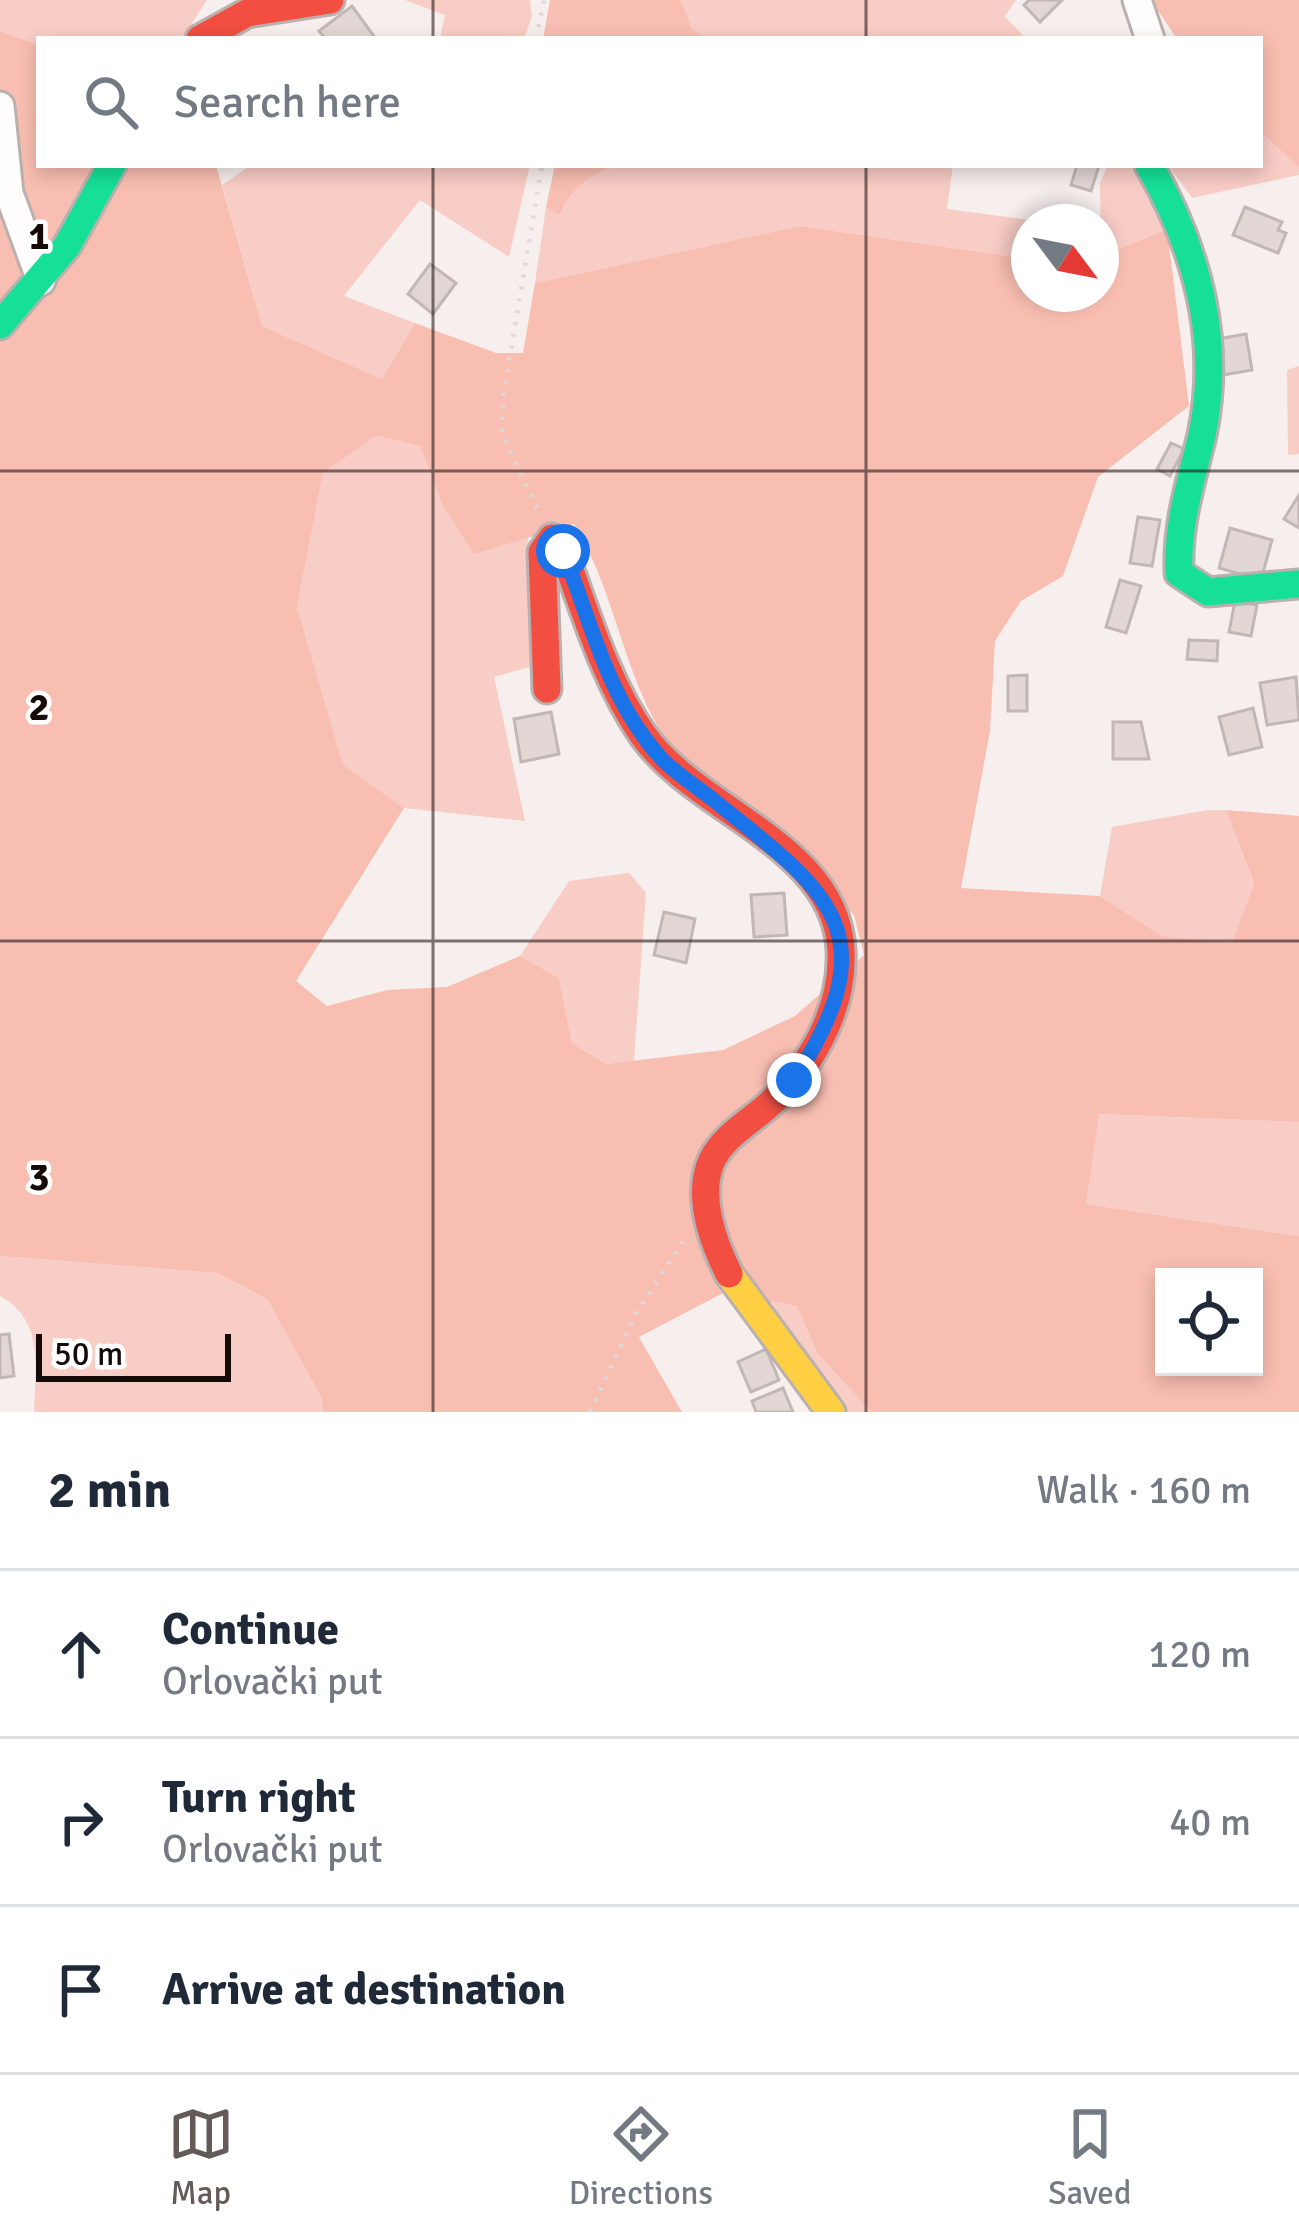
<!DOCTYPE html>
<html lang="en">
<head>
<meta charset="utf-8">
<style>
  :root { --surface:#fff; --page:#f6f6f7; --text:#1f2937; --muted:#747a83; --line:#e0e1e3; --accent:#645a58 }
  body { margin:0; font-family:Signika,sans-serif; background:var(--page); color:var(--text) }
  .controls { position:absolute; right:36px; bottom:36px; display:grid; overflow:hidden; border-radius:0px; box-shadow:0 6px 18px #0003 }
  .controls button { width:108px; height:108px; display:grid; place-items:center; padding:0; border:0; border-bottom:3px solid var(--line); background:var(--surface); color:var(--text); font:60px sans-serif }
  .compass { position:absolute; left:1011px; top:204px; width:108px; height:108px; border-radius:50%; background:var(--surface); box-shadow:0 6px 18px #0003; rotate:122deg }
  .scale { position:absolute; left:36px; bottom:30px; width:195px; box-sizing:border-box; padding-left:12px; border:6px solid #150a08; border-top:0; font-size:33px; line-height:42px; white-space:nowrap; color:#150a08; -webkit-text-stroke:9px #fff; paint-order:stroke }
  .stop { position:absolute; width:36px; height:36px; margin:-27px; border:9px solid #1a73e8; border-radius:50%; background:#fff }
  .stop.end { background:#1a73e8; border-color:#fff; box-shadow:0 3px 12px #0008 }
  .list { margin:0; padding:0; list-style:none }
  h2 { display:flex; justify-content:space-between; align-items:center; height:156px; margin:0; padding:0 48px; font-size:51px }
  h2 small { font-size:39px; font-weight:400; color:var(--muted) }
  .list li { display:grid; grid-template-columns:78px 1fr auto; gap:36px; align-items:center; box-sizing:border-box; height:168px; padding:0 48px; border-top:3px solid var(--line) }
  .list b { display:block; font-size:45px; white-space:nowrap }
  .list p { margin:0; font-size:39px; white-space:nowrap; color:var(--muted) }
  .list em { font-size:39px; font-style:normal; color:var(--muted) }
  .icon { flex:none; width:66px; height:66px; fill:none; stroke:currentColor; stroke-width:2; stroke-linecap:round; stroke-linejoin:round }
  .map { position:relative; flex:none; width:1299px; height:1412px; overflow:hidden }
  .search { position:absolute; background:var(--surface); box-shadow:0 6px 18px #0003; left:36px; right:36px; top:36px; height:132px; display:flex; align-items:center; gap:30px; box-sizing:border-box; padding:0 42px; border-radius:0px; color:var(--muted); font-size:45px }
  .sheet { height:660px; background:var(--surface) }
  nav { display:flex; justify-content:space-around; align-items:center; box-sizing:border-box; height:168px; border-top:3px solid var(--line); background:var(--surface); font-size:33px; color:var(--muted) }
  nav a { display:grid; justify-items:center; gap:6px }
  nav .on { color:var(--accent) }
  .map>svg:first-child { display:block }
</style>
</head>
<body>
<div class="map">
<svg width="1299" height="1412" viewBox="0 0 1299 1412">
  <rect width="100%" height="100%" fill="#f7efed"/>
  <g fill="#f8cdc5">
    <path d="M 0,0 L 207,0 L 182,39 L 39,39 L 39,45 L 0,31 Z"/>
    <path d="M 405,0 L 530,0 L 532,16 L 524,39 L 440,39 L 445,15 Z"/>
    <path d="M 681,0 L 1016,0 L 1005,16 L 1026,39 L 709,39 L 692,29 Z"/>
    <path d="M 1260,131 L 1299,168 L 1299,175 L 1192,198 L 1168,165 L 1260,165 Z"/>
    <path d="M 251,165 L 530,165 L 509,257 L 420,200 L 344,296 L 415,323 L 382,379 L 262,326 L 222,185 Z"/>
    <path d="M 622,165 L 953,165 L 947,209 L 1043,222 L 1029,222 L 1029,259 L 800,226 L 535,283 L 546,207 L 559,214 C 574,183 590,174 622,165 Z"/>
    <path d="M 1108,165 L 1131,165 L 1167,229 L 1101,256 L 1100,183 Z"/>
    <path d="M 1299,366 L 1299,454 L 1288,455 L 1287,370 Z"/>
    <path d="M 376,436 L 420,446 L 442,504 L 528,538 L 537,665 L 494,677 L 525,821 L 404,808 L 343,766 L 297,607 L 323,473 Z"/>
    <path d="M 1207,810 L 1226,810 L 1254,885 L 1232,944 L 1162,936 L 1100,896 L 1112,827 Z"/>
    <path d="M 629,873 L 646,893 L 634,1061 L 606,1064 L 572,1043 L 559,978 L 520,956 L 569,881 Z"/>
    <path d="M 1098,1114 L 1299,1122 L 1299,1236 L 1086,1204 Z"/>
    <path d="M 0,1256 L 217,1273 L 267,1299 L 321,1397 L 323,1412 L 34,1412 C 35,1367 45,1321 0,1296 Z"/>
    <path d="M 757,1298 L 798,1306 L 818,1354 L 871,1412 L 841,1412 Z"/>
  </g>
  <g fill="#f9beb2" fill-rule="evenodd">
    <path d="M 550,0 L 681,0 L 692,29 L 709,39 L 543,39 Z"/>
    <path d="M 1151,0 L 1299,0 L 1299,168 L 1260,131 L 1260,39 L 1177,39 Z"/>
    <path d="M 0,31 L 39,45 L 39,165 L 216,165 L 262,326 L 382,379 L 415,323 L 496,353 L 523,353 L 535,283 L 800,226 L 1029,259 L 1029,294 L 1101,294 L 1101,256 L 1167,229 L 1189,406 L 1098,477 L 1063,576 L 1021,601 L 995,641 L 990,731 L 961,888 L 1100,896 L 1162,936 L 1232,943 L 1254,884 L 1226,810 L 1299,816 L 1299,1122 L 1099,1114 L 1086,1204 L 1299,1236 L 1299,1412 L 871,1412 L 818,1354 L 797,1306 L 725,1292 L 639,1337 L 682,1412 L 323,1412 L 321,1397 L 267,1299 L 217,1273 L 0,1256 ZM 376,436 L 420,446 L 442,504 L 474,554 L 574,524 C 618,595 624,687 675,752 L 854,915 L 864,955 L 795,1016 L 723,1050 L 606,1064 L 572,1043 L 559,978 L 520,956 L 447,987 L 387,990 L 327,1006 L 296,981 L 404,808 L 343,765 L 297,607 L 323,473 ZM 1164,1277 L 1254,1277 L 1254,1367 L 1164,1367 Z"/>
    <path d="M 555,165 L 622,165 C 590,174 574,184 559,215 L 546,207 Z"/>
  </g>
  <g fill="#e2d7d5" stroke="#c2b7b5" stroke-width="3">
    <path d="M 1029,0 L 1062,0 L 1040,22 L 1024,5 Z"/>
    <path d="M 352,6 L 376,39 L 326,39 L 319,31 Z"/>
    <path d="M 1077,165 L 1099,166 L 1091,191 L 1071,185 Z"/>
    <path d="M 1245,207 L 1282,222 L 1278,230 L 1286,233 L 1278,253 L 1233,235 Z"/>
    <path d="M 430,264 L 456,283 L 433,314 L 408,294 Z"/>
    <path d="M 1246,334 L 1252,370 L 1223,375 L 1218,339 Z"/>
    <path d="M 1171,443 L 1184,449 L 1170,476 L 1157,469 Z"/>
    <path d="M 1299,495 L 1299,528 L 1284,519 Z"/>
    <path d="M 1138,517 L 1160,520 L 1152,566 L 1130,563 Z"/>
    <path d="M 1230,528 L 1272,540 L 1261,580 L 1219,568 Z"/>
    <path d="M 1120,580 L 1141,586 L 1126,633 L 1106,627 Z"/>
    <path d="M 1235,601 L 1257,605 L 1251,636 L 1229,632 Z"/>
    <path d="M 1189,640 L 1218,641 L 1217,661 L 1187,659 Z"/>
    <path d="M 1027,675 L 1027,711 L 1008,711 L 1008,676 Z"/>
    <path d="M 1296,677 L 1299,720 L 1267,725 L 1260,683 Z"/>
    <path d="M 1253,708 L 1262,747 L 1229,755 L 1219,717 Z"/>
    <path d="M 551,712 L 559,754 L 521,762 L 514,719 Z"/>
    <path d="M 1113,722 L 1141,722 L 1149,759 L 1113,759 Z"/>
    <path d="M 784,893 L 787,935 L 754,937 L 751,895 Z"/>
    <path d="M 664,912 L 695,919 L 686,963 L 654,955 Z"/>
    <path d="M 9,1334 L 14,1376 L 0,1378 L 0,1335 Z"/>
    <path d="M 766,1349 L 779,1380 L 751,1392 L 738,1362 Z"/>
    <path d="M 783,1388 L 793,1412 L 756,1412 L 752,1401 Z"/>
  </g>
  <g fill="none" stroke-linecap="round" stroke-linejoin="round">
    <g stroke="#bab1af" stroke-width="33">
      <g id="street">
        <path d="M 1137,0 L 1150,39"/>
        <path d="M 0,106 L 9,193 L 41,281"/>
      </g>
    </g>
    <g stroke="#bab1af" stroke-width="33">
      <g id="fast">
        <path d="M 1149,165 C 1196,247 1222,340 1202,435 C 1191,482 1177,523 1179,573 L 1208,592 L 1299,584"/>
        <path d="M 0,325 L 67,246 L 112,165"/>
      </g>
    </g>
    <g stroke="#bab1af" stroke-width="33">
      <path id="slow" d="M 729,1274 L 831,1412"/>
    </g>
    <g stroke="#bab1af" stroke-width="33">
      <g id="jam">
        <path d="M 200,39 L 247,13 L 330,0"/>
        <path d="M 547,689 L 542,552 L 552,538 L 563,551 C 586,613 605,680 643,735 C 696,811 836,845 841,950 C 844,1011 809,1071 764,1109 C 746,1124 723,1138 712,1160 C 696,1195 713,1242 729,1274"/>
      </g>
    </g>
    <g stroke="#dcd9d8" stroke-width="4.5" stroke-dasharray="3 9" stroke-linecap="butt">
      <path d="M 536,39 L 544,0"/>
      <path d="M 537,508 L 502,434 L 503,397 L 542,165"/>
      <path d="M 590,1412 L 636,1313 L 683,1242"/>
    </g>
    <use href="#street" stroke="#fefdfc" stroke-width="27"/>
    <use href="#fast" stroke="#16e098" stroke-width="27"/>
    <use href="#slow" stroke="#ffcf43" stroke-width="27"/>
    <use href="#jam" stroke="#f24e42" stroke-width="27"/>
  </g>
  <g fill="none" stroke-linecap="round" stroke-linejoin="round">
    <path stroke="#1a73e8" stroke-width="15" d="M 563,551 C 591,622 608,700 661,758 C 675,773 694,785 711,798 C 828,892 891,931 794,1080"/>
  </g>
  <path fill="none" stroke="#150a08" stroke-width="3" stroke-opacity="0.55" d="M 433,0 L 433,39M 866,0 L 866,39M 433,165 L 433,1412M 866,165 L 866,1412M 0,471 L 1299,471M 0,941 L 1299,941"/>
  <g font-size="39" text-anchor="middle" font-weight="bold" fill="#150a08" stroke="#fff" stroke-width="9" stroke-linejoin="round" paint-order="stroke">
    <text x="39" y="249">1</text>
    <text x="39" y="720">2</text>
    <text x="39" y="1190">3</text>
  </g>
</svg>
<div class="controls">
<button><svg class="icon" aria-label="locate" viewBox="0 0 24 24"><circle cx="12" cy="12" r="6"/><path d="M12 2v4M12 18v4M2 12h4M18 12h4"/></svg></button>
</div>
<svg class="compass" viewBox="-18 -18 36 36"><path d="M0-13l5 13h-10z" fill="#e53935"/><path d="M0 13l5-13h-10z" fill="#747a83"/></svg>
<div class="scale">50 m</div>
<div class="stop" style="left:563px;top:551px"></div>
<div class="stop end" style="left:794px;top:1080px"></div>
<div class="search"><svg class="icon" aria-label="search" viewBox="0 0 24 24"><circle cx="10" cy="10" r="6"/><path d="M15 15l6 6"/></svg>Search here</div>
</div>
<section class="sheet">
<h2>2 min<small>Walk · 160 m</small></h2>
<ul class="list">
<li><svg class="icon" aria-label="ahead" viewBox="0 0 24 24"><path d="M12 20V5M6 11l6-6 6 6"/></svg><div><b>Continue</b><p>Orlovački put</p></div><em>120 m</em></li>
<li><svg class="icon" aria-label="right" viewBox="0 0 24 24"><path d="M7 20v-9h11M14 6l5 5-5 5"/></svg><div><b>Turn right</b><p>Orlovački put</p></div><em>40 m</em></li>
<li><svg class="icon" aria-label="arrive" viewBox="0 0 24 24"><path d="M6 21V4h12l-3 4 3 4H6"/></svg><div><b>Arrive at destination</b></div></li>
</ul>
</section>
<nav>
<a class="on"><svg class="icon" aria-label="map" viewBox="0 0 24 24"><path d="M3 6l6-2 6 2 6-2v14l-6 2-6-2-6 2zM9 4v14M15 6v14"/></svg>Map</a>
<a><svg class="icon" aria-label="directions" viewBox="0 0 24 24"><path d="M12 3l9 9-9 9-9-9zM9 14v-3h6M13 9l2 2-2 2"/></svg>Directions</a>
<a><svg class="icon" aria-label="saved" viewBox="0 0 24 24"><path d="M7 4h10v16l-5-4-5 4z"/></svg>Saved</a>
</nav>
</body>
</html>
